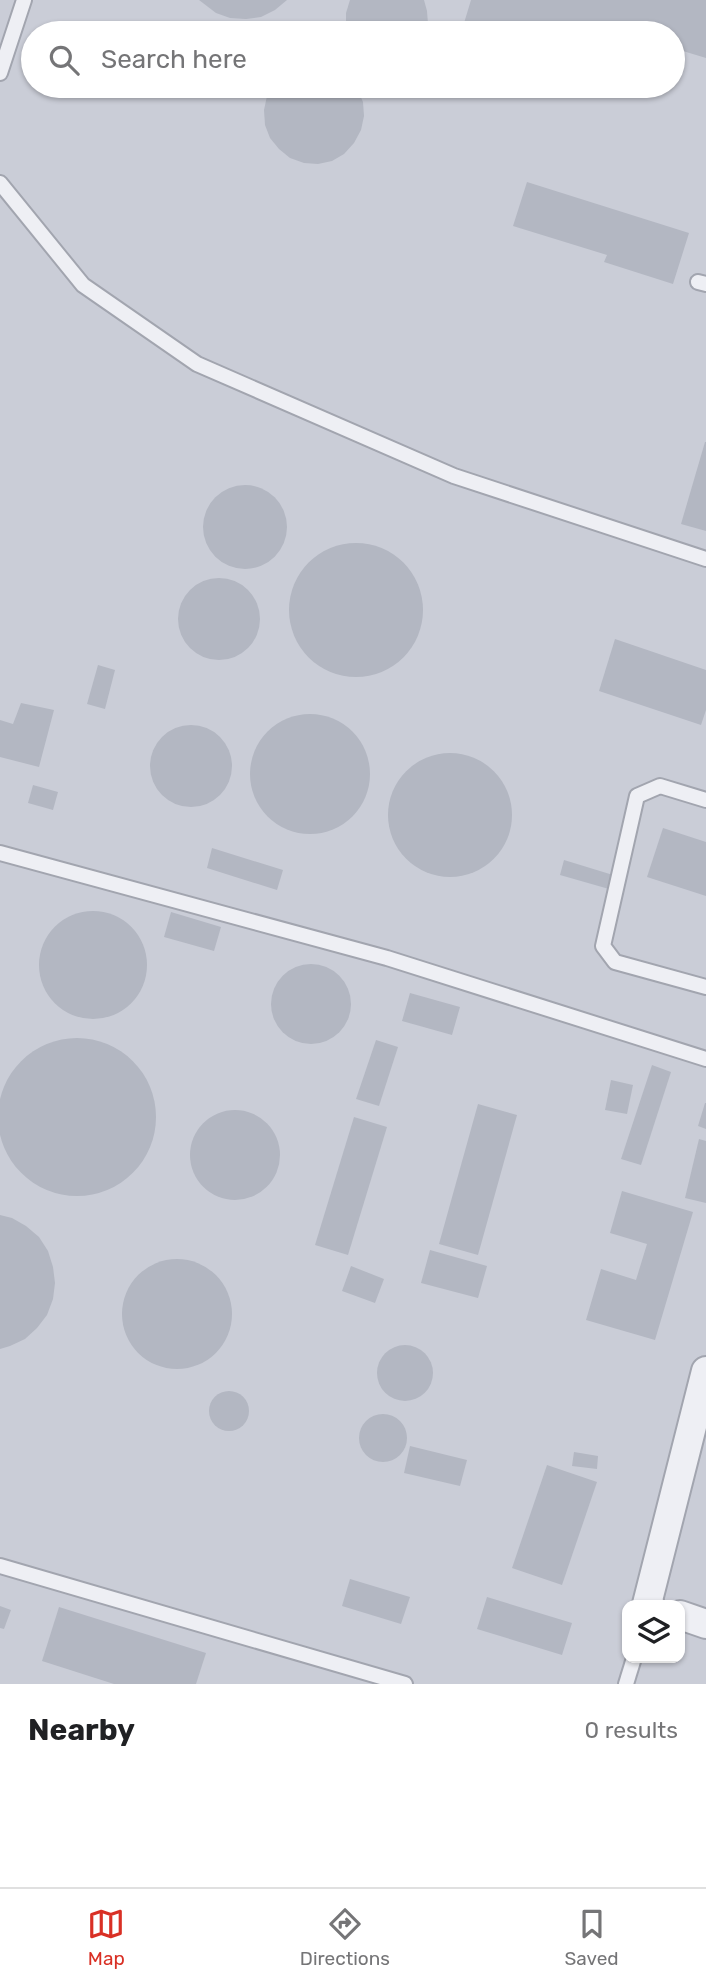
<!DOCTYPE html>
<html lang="en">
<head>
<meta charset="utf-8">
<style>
  :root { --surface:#fff; --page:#f6f6f6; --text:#202124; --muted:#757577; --line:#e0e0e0; --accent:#d93025 }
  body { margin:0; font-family:Rubik,sans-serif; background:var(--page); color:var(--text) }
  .controls { position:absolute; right:21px; bottom:21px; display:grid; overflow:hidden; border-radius:14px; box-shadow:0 2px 5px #0004 }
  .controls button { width:63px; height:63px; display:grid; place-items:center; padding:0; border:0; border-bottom:2px solid var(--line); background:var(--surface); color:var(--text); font:35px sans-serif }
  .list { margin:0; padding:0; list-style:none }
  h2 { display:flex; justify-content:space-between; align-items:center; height:91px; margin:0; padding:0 28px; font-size:30px }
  h2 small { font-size:23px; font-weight:400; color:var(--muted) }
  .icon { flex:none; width:38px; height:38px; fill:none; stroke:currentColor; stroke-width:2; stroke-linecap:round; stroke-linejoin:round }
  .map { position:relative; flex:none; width:706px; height:1684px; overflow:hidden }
  .search { position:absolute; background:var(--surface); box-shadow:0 2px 5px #0004; left:21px; right:21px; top:21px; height:77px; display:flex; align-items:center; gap:18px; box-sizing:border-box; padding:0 24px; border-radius:38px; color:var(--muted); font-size:26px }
  .sheet { height:203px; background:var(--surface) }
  nav { display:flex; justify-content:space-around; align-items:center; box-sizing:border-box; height:98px; border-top:2px solid var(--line); background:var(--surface); font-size:19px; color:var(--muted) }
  nav a { display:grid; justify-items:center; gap:4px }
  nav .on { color:var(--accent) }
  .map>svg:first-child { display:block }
</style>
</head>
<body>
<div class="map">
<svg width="706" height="1684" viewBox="0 0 706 1684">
  <rect width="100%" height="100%" fill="#dcdee5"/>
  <path fill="#cacdd7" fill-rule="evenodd" d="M 0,0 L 706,0 L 706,1684 L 0,1684 ZM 33,33 L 673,33 L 673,86 L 33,86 ZM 627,1605 L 680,1605 L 680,1658 L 627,1658 Z"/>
  <g fill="#b3b7c2">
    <path d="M 199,0 L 287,0 L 275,10 L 261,17 L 246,19 L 230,18 L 216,13 Z"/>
    <path d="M 350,0 L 424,0 L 427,11 L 428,24 L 425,33 L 349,33 L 346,26 L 346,13 Z"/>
    <path d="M 471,0 L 706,0 L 706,58 L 673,48 L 673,33 L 622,33 L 581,21 L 578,33 L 461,33 Z"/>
    <path d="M 272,86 L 356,86 L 363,102 L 364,116 L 361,130 L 354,143 L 344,154 L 332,161 L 318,164 L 304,163 L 290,158 L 279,149 L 270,138 L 265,125 L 264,110 L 267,96 Z"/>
    <path d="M 527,182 L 689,233 L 673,284 L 604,262 L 607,255 L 513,226 Z"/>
    <path d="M 705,442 L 706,442 L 706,531 L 681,524 Z"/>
    <circle cx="245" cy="527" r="42"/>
    <circle cx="356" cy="610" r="67"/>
    <circle cx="219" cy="619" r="41"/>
    <path d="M 615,639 L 706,670 L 706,710 L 701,725 L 599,691 Z"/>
    <path d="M 98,665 L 115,670 L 105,709 L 87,704 Z"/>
    <path d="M 21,703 L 54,710 L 39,767 L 0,757 L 0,720 L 13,724 Z"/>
    <circle cx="310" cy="774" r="60"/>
    <circle cx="191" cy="766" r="41"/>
    <circle cx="450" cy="815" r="62"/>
    <path d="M 33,785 L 58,792 L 53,810 L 28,803 Z"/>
    <path d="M 663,828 L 706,842 L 706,896 L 647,877 Z"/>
    <path d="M 212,848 L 283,870 L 277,890 L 207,868 Z"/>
    <path d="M 564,860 L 613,875 L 609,889 L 560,875 Z"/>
    <circle cx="93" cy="965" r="54"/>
    <path d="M 171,912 L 221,927 L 214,951 L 164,937 Z"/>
    <circle cx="311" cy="1004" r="40"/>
    <path d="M 410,993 L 460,1007 L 452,1035 L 402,1021 Z"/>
    <circle cx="77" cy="1117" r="79"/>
    <path d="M 376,1040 L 398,1047 L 379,1106 L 356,1099 Z"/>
    <path d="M 652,1065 L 671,1072 L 641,1165 L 621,1159 Z"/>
    <path d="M 611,1080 L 633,1085 L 627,1114 L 605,1110 Z"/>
    <path d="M 705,1103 L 706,1103 L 706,1129 L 698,1126 Z"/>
    <path d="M 478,1104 L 517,1115 L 478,1255 L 439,1244 Z"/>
    <circle cx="235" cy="1155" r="45"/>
    <path d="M 354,1117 L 387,1127 L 348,1255 L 315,1245 Z"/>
    <path d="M 699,1139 L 706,1141 L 706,1203 L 685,1198 Z"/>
    <path d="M 622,1191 L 693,1212 L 655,1340 L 586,1320 L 601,1269 L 636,1280 L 647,1244 L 610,1233 Z"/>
    <path d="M 0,1215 L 12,1218 L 26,1226 L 39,1237 L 48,1251 L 53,1267 L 55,1283 L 53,1299 L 47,1315 L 37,1328 L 25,1339 L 10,1346 L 0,1349 Z"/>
    <path d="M 430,1250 L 487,1266 L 478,1298 L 421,1283 Z"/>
    <circle cx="177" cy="1314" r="55"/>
    <path d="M 351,1266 L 384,1279 L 375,1303 L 342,1291 Z"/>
    <circle cx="405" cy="1373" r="28"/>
    <circle cx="229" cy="1411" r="20"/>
    <circle cx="383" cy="1438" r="24"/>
    <path d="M 410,1446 L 467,1460 L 460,1486 L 404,1473 Z"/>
    <path d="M 574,1452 L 598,1456 L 597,1469 L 572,1466 Z"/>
    <path d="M 547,1465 L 597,1482 L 562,1585 L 512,1568 Z"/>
    <path d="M 350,1579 L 410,1597 L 401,1624 L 342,1606 Z"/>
    <path d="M 487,1597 L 572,1623 L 562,1655 L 477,1629 Z"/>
    <path d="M 0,1606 L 11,1610 L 4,1629 L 0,1628 Z"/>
    <path d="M 59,1607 L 206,1653 L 196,1684 L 114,1684 L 42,1661 Z"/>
  </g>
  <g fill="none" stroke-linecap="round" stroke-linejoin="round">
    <g stroke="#a2a5af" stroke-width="18">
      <g id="lane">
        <path d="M 0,73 L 24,0"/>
        <path d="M 0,183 L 83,285 L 197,364 L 454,476 L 706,559"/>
        <path d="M 698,282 L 706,284"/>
        <path d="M 706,800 L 660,786 L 637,796 L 603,946 L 615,962 L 706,987"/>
        <path d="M 0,853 L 387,958 L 706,1059"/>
        <path d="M 0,1566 L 405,1684"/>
        <path d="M 626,1684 L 634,1658"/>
      </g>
    </g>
    <g stroke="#a2a5af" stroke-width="32">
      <g id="street">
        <path d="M 650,1605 L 647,1604 L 706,1371"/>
        <path d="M 680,1615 L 706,1624"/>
      </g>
    </g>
    <use href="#lane" stroke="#eeeff4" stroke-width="14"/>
    <use href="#street" stroke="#eeeff4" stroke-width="28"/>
  </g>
</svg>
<div class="controls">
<button><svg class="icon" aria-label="layers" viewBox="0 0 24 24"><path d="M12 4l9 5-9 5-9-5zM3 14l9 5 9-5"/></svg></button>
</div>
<div class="search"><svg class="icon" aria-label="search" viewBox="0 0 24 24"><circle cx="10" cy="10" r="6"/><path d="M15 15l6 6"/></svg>Search here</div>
</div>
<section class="sheet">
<h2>Nearby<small>0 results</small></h2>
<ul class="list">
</ul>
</section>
<nav>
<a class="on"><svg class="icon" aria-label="map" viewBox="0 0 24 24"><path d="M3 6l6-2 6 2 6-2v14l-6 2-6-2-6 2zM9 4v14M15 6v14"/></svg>Map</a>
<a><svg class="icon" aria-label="directions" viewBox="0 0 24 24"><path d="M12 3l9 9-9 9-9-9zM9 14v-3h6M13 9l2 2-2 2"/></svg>Directions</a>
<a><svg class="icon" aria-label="saved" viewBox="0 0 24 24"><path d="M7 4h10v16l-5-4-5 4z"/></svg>Saved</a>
</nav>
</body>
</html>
